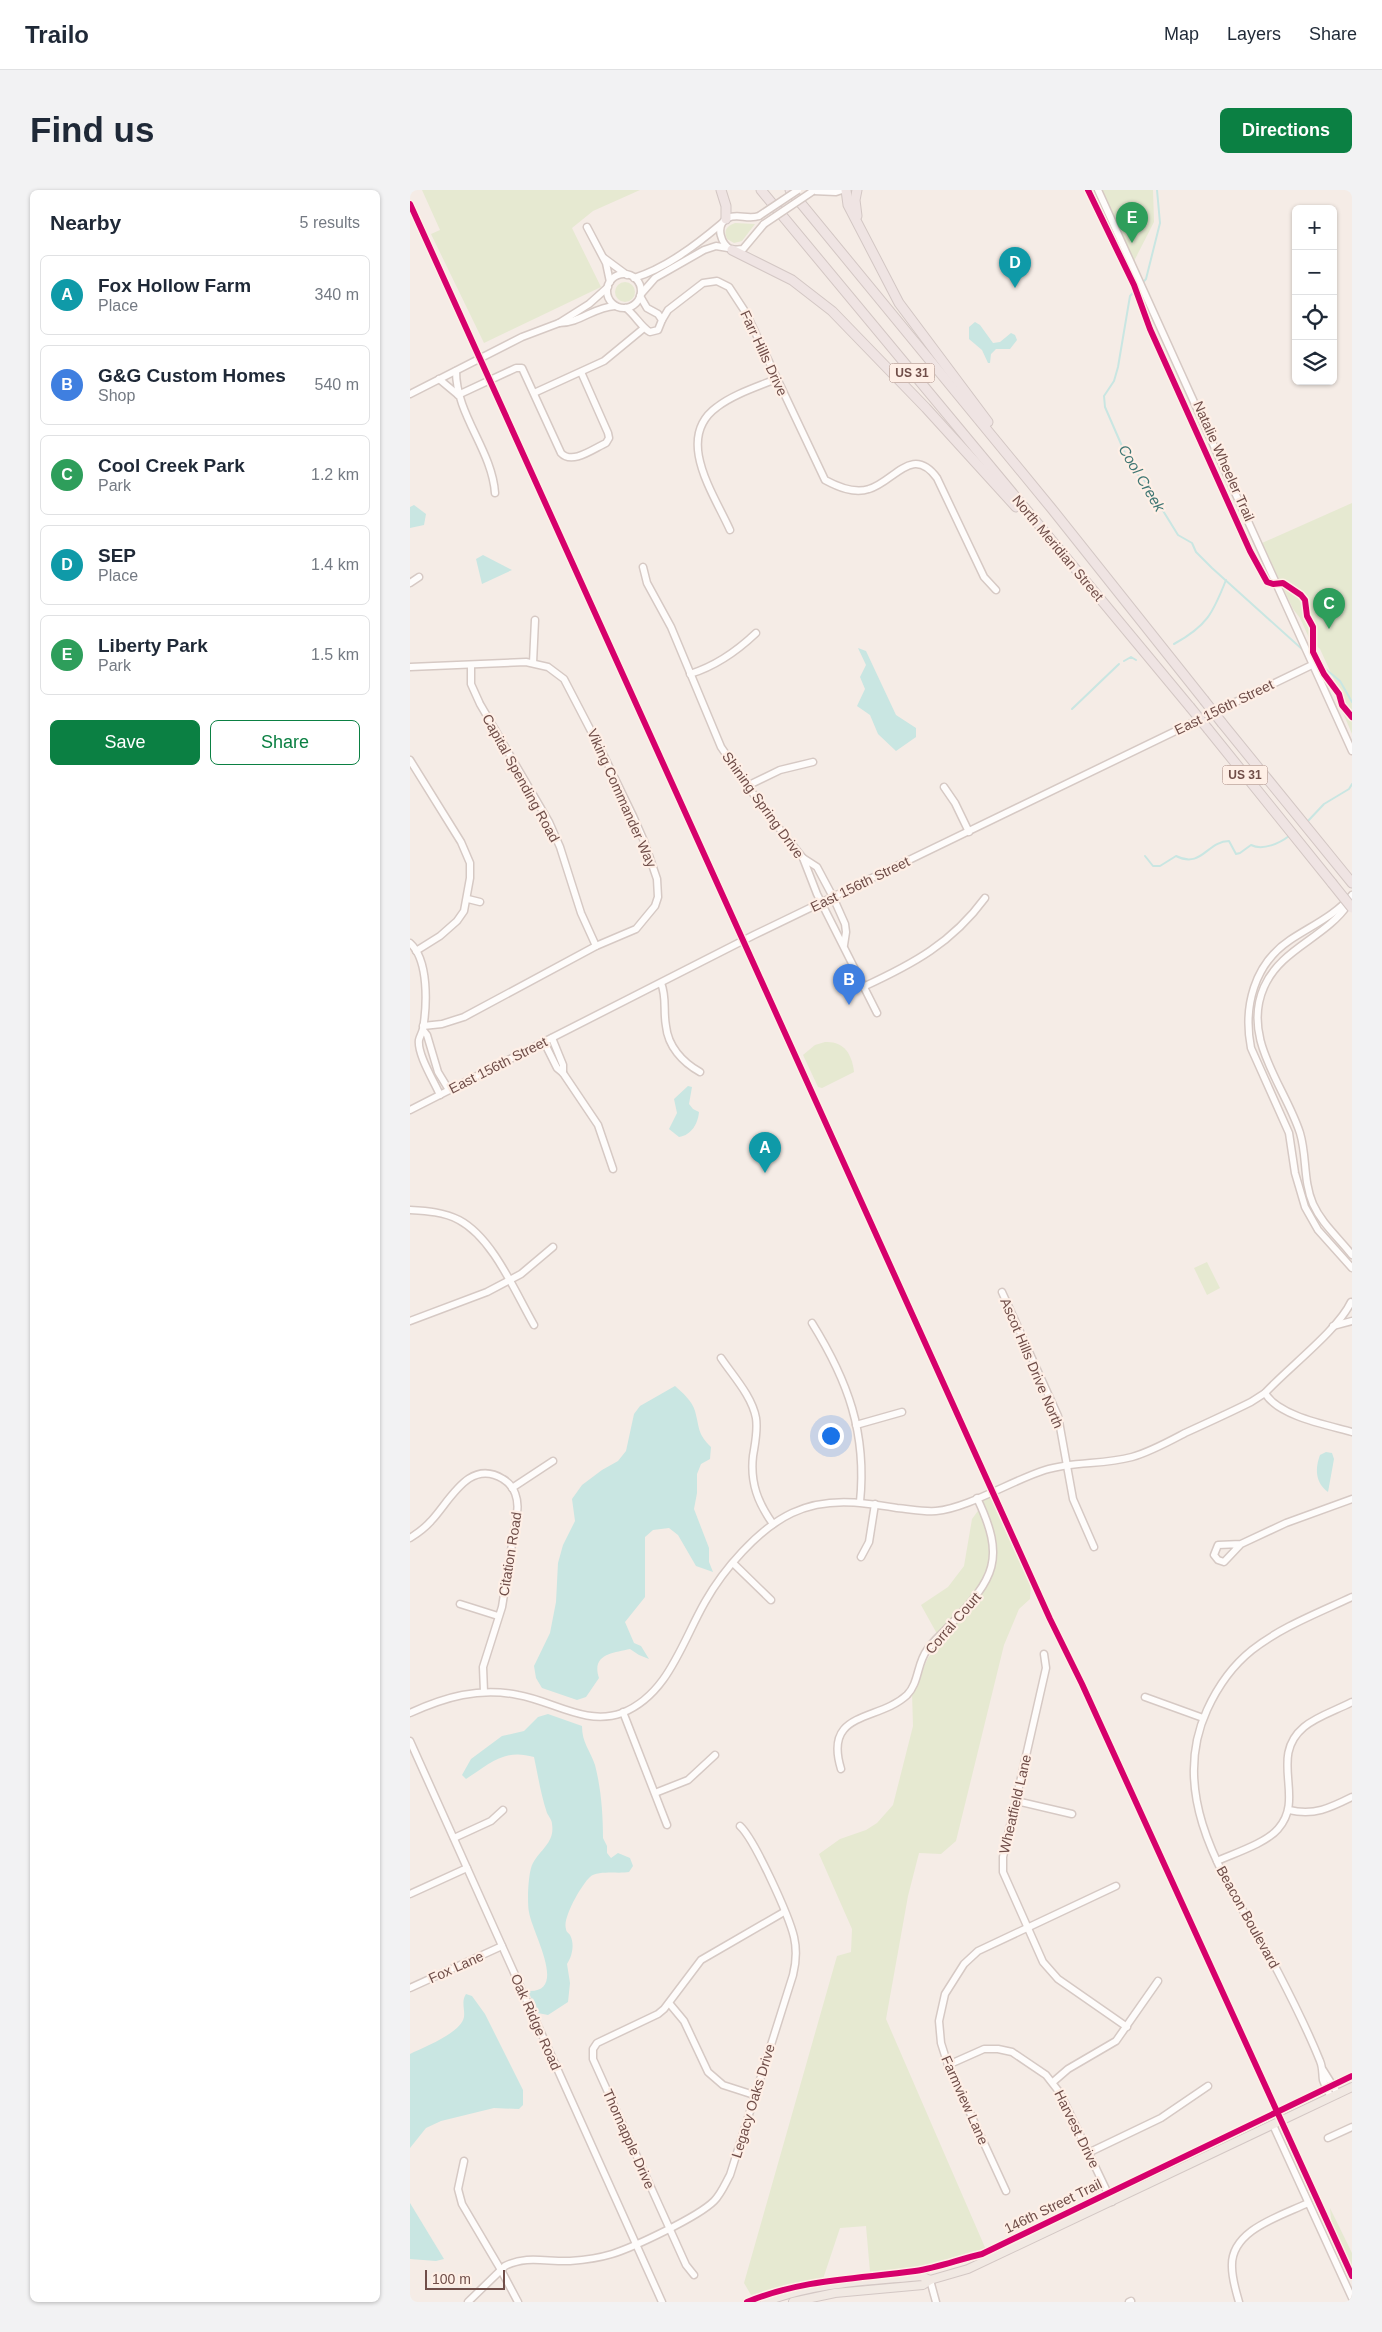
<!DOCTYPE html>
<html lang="en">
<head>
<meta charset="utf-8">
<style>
  :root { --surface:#fff; --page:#f2f2f3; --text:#1f2937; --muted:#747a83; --line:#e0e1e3; --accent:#0b8043 }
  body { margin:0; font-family:Arial,sans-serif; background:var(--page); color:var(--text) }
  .controls { position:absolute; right:15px; top:15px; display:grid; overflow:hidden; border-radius:8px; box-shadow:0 1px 4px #0004 }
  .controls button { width:45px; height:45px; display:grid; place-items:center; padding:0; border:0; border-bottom:1px solid var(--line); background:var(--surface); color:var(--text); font:25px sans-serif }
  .scale { position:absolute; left:15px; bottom:12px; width:80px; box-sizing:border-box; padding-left:5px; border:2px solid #704e49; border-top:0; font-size:14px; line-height:18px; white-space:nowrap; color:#704e49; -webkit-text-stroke:4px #feefe6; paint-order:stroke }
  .you { position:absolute; left:420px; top:1245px; width:18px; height:18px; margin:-12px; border:4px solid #fff; border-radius:50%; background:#1a73e8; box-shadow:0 0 0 8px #1a73e833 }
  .badge { display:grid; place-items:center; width:32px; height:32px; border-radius:50%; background:var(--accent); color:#fff; font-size:16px; font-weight:700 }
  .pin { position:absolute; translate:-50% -41px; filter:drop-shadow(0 1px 2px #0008) }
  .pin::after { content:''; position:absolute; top:26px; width:18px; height:15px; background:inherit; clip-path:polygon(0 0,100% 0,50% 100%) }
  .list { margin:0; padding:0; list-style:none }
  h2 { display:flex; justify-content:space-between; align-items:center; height:65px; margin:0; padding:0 20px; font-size:21px }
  h2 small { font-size:16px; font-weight:400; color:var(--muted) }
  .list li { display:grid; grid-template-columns:32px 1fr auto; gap:15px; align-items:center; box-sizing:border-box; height:80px; margin:0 10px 10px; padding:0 10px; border:1px solid var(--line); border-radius:8px }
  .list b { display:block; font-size:19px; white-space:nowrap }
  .list p { margin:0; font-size:16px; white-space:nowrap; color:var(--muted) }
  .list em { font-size:16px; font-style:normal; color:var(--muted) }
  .actions { display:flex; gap:10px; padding:15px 20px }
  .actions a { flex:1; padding:11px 0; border:1px solid var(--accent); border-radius:8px; text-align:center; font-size:18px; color:var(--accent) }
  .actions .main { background:var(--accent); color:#fff }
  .icon { flex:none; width:28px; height:28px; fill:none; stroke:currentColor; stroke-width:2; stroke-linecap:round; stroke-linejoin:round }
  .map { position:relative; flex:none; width:942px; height:2112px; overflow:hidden; border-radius:8px }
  header { display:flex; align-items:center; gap:30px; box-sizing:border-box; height:70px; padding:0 25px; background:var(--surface); border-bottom:1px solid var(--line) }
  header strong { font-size:24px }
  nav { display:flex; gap:28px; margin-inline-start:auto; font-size:18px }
  .intro { display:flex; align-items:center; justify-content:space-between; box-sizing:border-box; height:120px; padding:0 30px }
  h1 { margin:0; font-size:35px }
  .button { padding:12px 22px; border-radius:8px; background:var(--accent); color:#fff; font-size:18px; font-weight:700 }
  main { display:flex; gap:30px; padding:0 30px }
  aside { flex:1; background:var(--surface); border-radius:8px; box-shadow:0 1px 4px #0004 }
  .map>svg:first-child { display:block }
</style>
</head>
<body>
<header>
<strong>Trailo</strong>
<nav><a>Map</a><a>Layers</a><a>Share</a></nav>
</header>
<div class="intro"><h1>Find us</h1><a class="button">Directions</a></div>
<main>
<aside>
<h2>Nearby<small>5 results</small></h2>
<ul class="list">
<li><span class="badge" style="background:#0f9aa8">A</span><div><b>Fox Hollow Farm</b><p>Place</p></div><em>340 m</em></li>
<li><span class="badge" style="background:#3f7fe0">B</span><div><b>G&amp;G Custom Homes</b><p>Shop</p></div><em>540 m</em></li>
<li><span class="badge" style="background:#2e9e5b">C</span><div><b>Cool Creek Park</b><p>Park</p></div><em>1.2 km</em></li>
<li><span class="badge" style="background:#0f9aa8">D</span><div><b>SEP</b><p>Place</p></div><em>1.4 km</em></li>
<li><span class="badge" style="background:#2e9e5b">E</span><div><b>Liberty Park</b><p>Park</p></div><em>1.5 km</em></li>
</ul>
<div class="actions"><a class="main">Save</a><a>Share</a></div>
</aside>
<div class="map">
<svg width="942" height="2112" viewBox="0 0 942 2112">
  <rect width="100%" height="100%" fill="#f5ece6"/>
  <g fill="#e6e9d1">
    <path d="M 12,0 L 230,0 L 183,21 L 162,38 L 191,97 L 74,153 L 21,44 L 30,40 Z"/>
    <path d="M 688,0 L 743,0 L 744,32 L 722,75 Z"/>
    <path d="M 325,33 L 345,34 L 332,51 L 324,53 L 317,49 C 313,40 317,36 325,33 Z"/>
    <circle cx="215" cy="102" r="10"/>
    <path d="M 942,313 L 942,544 L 927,509 L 925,492 L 910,459 L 900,450 L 890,428 L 883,419 L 852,353 Z"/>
    <path d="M 415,852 C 434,851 442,864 444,882 L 412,898 L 408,897 L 393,865 L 405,855 Z"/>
    <path d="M 797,1072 L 810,1098 L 797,1105 L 784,1078 Z"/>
    <path d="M 582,1305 L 621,1393 L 620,1409 L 609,1419 L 594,1455 L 546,1651 L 531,1664 L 509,1663 L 498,1706 L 476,1829 L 577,2062 C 539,2078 501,2081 460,2082 L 456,2036 L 430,2038 L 413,2089 L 341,2105 L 334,2093 L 427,1766 L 441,1762 L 442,1739 L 409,1664 L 430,1649 L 456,1640 L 467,1633 L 483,1615 L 503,1536 L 502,1503 L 518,1468 L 531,1451 L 511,1415 L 538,1397 L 554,1376 L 562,1329 L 573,1314 L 572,1308 Z"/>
    <path d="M 920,2018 L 942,2063 L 942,2091 L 923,2051 Z"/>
  </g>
  <g fill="#c9e6e2">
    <path d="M 565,132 L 570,135 L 583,153 L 590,152 L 601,143 L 605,145 L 607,150 L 600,159 L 586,159 L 581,164 L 580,173 L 578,173 L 572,160 L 559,149 L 559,137 Z"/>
    <path d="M 4,315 L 16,324 L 14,335 L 0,338 L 0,317 Z"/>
    <path d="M 73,365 L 102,380 L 72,394 L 66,369 Z"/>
    <path d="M 448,458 L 456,461 L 486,525 L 506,538 L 506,547 L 486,561 L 468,544 L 460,525 L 447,516 L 455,499 L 450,487 L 456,475 Z"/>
    <path d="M 278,896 L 282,897 L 279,914 L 283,919 L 289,922 C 288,933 282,945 269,947 L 259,939 L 267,923 L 264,909 Z"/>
    <path d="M 265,1196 C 273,1203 282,1211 285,1221 C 290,1239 287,1243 301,1257 L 300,1269 L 291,1274 L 287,1284 L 287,1303 L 284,1319 L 299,1358 L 299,1372 L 303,1382 L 286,1376 L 268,1345 L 259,1338 L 243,1340 L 235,1347 L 235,1407 L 215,1432 L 224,1453 L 231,1456 L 239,1469 L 229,1465 L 220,1459 C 203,1463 181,1464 189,1488 L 176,1507 L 167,1510 L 132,1498 L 126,1488 L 124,1476 L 140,1443 L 146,1412 L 148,1373 L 153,1355 L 165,1331 L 162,1309 L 172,1295 L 192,1280 L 208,1271 L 216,1261 L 224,1224 L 230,1216 Z"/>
    <path d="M 916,1262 L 922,1263 L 924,1269 L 918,1302 C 905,1293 905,1278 910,1265 Z"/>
    <path d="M 138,1524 L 172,1536 C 172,1553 180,1560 185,1575 C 191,1598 193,1624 193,1648 L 197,1656 L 197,1663 L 201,1668 L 208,1663 L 220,1668 L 223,1676 L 219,1682 C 209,1684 188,1680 180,1687 C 172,1694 152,1728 156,1739 C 156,1742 159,1743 160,1745 C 165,1754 162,1767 157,1774 L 160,1793 L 158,1812 L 138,1825 L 128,1823 L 118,1801 C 159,1803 122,1743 119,1722 C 117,1713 118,1681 123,1673 C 131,1659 145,1652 142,1634 C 142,1630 139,1627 137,1623 C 131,1605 128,1586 124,1567 C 94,1558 80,1574 56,1589 L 52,1585 L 61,1569 L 92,1546 L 114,1541 L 128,1527 Z"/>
    <path d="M 56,1804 L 62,1806 L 75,1824 L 113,1900 L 113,1915 L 109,1919 L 84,1918 L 31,1931 L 16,1938 L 0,1958 L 0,1864 C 14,1857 51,1843 54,1827 C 55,1819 51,1811 56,1804 Z"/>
    <path d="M 0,2013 L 34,2069 L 26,2071 L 0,2069 Z"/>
  </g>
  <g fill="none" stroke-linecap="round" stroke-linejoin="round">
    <g stroke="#c9e6e2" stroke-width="2">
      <path d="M 747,0 L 750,33 L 736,89 L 720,106 L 708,177 L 704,191 L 694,206 L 695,217 L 718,270 L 725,282 L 734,290 L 768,345 L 782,353 L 786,362 L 802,378 L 893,460"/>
      <path d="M 764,454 C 797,436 803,423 816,390"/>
      <path d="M 902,468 L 930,491 L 942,512"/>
      <path d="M 714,471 L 721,467 L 726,470"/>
      <path d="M 662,519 L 709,474"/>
      <path d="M 897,632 L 914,614 L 939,599 L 942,594"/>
      <path d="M 735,666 L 743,676 L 750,676 L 766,666 C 792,679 797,651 819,651 L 826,664 L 830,663 L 841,655 C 853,661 870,653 879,646"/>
    </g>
    <g stroke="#d6c9c4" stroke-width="9">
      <g id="minor">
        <path d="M 688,0 L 942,561"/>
        <path d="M 403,1 L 426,2 L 432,0"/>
        <path d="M 349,26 C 338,30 327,23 318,28 C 304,35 311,55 322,60 L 333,59 L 354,34"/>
        <path d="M 177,37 L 196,73 L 200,92"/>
        <path d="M 194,68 L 217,85"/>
        <circle cx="214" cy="101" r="17"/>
        <path d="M 224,88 C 256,78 286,55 311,34"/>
        <path d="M 231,104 L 245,88 L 294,60 L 306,56 L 318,58"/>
        <path d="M 216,118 C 225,125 232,138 240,142 L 248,140 L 252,130 L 248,124 L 237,118 L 230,106"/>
        <path d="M 252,130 L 258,120 L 293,93 L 307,91 L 319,97 L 336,123 L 415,290 C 428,297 444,304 459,299 C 484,292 502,254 527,288 L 574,387 L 586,400"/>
        <path d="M 149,133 C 170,133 184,117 205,116"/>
        <path d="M 46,181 C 46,225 82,260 85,303"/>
        <path d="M 29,189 L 47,204"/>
        <path d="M 124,203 L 194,171 L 234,138"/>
        <path d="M 0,204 L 112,147 L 149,133 L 179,114 L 198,97"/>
        <path d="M 48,205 L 106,178 L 112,178 L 151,263 C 162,275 183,259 196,253 L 199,248 L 198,243 L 171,182"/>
        <path d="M 320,340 C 304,304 264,248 307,217 C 324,204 347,197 366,189"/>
        <path d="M 233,377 L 237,393 L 261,437 L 311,557 L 353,618 L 393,668 L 407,704 L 467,823"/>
        <path d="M 0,393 L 9,387"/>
        <path d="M 123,473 L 125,430"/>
        <path d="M 61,476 L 61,494 L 70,514 L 139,632 L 150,657 L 171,723 L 186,756"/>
        <path d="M 0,477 L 116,472 L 138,477 L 154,489 L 194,566 L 223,626 L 234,651 L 247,689 L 248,707 L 245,716 L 226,739 L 186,756 L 54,827 L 32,834 L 13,836"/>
        <path d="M 280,484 C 306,476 326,462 346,443"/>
        <path d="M 0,570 L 51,652 L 60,673 L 60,688 L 54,721 L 47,731 L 30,746 L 6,761"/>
        <path d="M 337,596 L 370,580 L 403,572"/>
        <path d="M 534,597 L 545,613 L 559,642"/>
        <path d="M 393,668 L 407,677 L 423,707 L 435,734 L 436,742 L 434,755"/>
        <path d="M 942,705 C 926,725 901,736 880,750 C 844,774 833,817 841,858 L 879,943 L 885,983 L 895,1017 L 908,1040 L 942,1078"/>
        <path d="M 58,709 L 70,712"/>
        <path d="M 939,713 C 916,748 871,758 854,797 C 831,849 875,896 890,943 C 897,966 893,991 903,1014 C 912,1034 929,1048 942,1065"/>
        <path d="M 0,753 C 19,770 17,815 13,839 C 12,843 10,846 9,850 C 7,864 24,891 30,905"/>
        <path d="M 251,793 C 257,808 253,820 256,836 C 258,856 272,872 290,882"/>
        <path d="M 453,797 C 503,774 542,753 575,708"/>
        <path d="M 13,840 L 17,845 L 28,882 L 39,900"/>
        <path d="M 142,848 L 153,875 L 153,883"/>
        <path d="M 134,852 L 147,878 L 153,883 L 188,935 L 203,979"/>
        <path d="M 0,920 L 344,745 L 902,475"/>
        <path d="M 0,1020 C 17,1021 34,1022 49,1030 C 83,1048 105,1102 124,1135"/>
        <path d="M 592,1102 L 648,1226 L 663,1309 L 684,1357"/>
        <path d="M 0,1131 L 77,1102 L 111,1084 L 143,1057"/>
        <path d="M 402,1133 C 438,1191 457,1243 450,1312"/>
        <path d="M 923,1136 L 942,1131"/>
        <path d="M 311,1168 C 323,1186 342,1206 346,1228 C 348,1241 345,1253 343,1266 C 340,1293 348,1313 363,1334"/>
        <path d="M 855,1203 C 878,1178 928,1140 941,1112"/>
        <path d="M 446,1235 L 492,1222"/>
        <path d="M 102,1298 L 143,1271"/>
        <path d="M 0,1348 C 8,1343 15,1338 21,1331 C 40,1311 59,1268 93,1289 C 105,1296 109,1310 107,1323 L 92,1417 L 73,1477 L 74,1502"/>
        <path d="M 831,1354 L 808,1355 L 804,1365 L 808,1370 L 814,1372 L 831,1354 L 876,1333 L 942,1309"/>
        <path d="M 451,1367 L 459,1352 L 465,1314"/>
        <path d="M 323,1373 L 361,1410"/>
        <path d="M 50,1414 L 88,1426"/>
        <path d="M 634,1464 L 636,1478 L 593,1667 L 593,1682 L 633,1772 L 648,1789 L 717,1837"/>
        <path d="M 735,1507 L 793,1528"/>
        <path d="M 213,1522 L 257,1635"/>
        <path d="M 0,1523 C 35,1507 69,1497 108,1505 C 143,1511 176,1536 212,1523 C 258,1505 272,1452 295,1412 C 313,1380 348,1339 382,1323 C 416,1307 451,1312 487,1318 C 500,1319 513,1322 526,1321 C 558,1318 603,1290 635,1280 C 664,1271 693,1275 722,1267 C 740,1262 758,1252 775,1243 C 797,1233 819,1223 841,1212 L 855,1203 C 868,1226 917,1235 942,1242"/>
        <path d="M 0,1551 L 252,2112"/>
        <path d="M 431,1579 C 413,1520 468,1532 497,1505 C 509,1493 507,1473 517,1460 C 523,1451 533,1443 540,1435 C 585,1388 596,1369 567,1308"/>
        <path d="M 245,1603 L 278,1590 L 305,1565"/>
        <path d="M 606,1611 L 662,1624"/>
        <path d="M 879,1620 C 904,1626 920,1618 942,1607"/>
        <path d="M 44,1648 L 81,1631 L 93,1620"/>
        <path d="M 807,1671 C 825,1663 856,1653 868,1639 C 896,1608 858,1567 894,1537 C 907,1526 927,1520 942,1512"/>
        <path d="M 0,1704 L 57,1678"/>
        <path d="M 0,1798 L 92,1756"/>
        <path d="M 259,1813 L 274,1831 L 298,1882 L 313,1895 L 344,1905"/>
        <path d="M 538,1875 L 574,1859 L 588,1859 L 602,1862 L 636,1885 L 650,1903 L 702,2012"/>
        <path d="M 913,1880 L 928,1904"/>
        <path d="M 643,1892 L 658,1879 L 706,1851 L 748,1791"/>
        <path d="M 921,1907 C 918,1902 915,1896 913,1890 C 912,1884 913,1878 910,1871 C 898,1841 883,1811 868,1782 C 826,1703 754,1614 797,1520 C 807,1498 822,1476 842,1460 C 871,1437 908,1423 942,1407"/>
        <path d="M 863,1935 L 942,2108"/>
        <path d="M 918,1948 L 942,1937"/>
        <path d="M 678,1963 L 751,1928 L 798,1896"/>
        <path d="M 54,1971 L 48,1999 L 52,2014 L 91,2080 L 108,2112"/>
        <path d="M 596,2001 L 538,1875 L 531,1853 L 529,1831 L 535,1804 L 554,1774 L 568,1761 L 706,1696"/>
        <path d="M 284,2085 L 276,2075 L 183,1869 L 183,1859 L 187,1853 L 248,1824 L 254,1819 L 291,1770 L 374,1722"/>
        <path d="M 520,2090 L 526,2112"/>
        <path d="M 58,2112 L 95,2076 C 116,2065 137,2072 160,2071 C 173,2070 189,2068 202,2064 C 224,2057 288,2027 304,2011 C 311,2004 315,1994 320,1985 L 383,1785 C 386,1773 387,1760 384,1747 C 379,1726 345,1650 330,1636"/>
        <path d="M 719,2112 L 721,2111"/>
        <path d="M 829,2112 C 826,2101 822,2089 822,2077 C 820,2040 871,2026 898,2013"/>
      </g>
    </g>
    <g stroke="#d3c7c4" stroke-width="10">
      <g id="major">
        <path d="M 355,2112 C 405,2092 458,2091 511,2086 L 520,2090"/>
        <path d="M 383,2112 L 425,2103 L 513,2095 L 520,2090 L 558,2079 L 942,1897"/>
      </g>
    </g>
    <g stroke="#d3c7c4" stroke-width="11">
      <g id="highway">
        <path d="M 311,0 L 316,16 L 316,29"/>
        <path d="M 351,0 L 780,517"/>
        <path d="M 380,0 L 642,319 L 794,510"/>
        <path d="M 436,0 L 438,15 L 489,113 L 578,232"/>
        <path d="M 447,26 L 445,10 L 447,0"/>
        <path d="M 322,60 L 382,90 L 422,121 L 516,218 L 606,317"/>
        <path d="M 812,533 L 942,693"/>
        <path d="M 798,539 L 922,693"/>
      </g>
    </g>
    <use href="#minor" stroke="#fefcfb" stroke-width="6"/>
    <use href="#major" stroke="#f1e9e3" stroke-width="8"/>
    <use href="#highway" stroke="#efe4e3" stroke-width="9"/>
    <g stroke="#d6c9c4" stroke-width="9" stroke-linecap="butt">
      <g id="minor-bridge">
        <path d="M 349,26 L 388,0"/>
        <path d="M 354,34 L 403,1"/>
      </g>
    </g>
    <g stroke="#d3c7c4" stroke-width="11" stroke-linecap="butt">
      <g id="highway-bridge">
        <path d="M 794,510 L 812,533"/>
        <path d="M 780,517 L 798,539"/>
        <path d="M 922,693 L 942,718"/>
      </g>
    </g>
    <use href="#minor-bridge" stroke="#fefcfb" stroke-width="6"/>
    <use href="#highway-bridge" stroke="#efe4e3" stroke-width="9"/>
    <g stroke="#feefe6" stroke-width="9">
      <g id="cycleway">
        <path d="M 678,0 L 724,95 L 740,139 L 840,361 L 857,392 L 863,394 L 873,393 L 891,405 L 895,410 L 897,426 L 903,437 L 903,462 L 914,484 L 929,504 L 932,515 L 942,527"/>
        <path d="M 0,14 L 640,1429 L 672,1494 L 942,2086"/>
        <path d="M 337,2112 C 393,2089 446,2089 505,2081 C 527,2078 550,2069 572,2064 L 942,1886"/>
      </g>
    </g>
    <use href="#cycleway" stroke="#d6006c" stroke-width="6"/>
  </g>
  <g text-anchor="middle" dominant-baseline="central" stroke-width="4.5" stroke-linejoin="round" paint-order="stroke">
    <g fill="#feefe6" stroke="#9b7e78" stroke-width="1">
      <rect x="479.5" y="173.5" width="45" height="19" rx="4"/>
      <rect x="812.5" y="575.5" width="45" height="19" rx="4"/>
    </g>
    <g font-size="12" font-weight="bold" fill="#704e49">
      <text x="502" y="183">US 31</text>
      <text x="835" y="585">US 31</text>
    </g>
    <g font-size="14" fill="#704e49" stroke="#feefe6">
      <text transform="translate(354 163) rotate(65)">Farr Hills Drive</text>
      <text transform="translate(814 271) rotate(66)">Natalie Wheeler Trail</text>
      <text transform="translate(648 358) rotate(50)">North Meridian Street</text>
      <text transform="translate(814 517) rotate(-26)">East 156th Street</text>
      <text transform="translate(111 588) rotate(61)">Capital Spending Road</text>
      <text transform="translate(212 608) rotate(66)">Viking Commander Way</text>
      <text transform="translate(353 615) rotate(54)">Shining Spring Drive</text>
      <text transform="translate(450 694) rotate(-26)">East 156th Street</text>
      <text transform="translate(88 875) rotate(-27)">East 156th Street</text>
      <text transform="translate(622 1173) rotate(67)">Ascot Hills Drive North</text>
      <text transform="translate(100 1364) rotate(-81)">Citation Road</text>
      <text transform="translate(543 1433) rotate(-49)">Corral Court</text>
      <text transform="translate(605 1614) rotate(-77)">Wheatfield Lane</text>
      <text transform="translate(838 1727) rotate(61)">Beacon Boulevard</text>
      <text transform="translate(46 1777) rotate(-24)">Fox Lane</text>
      <text transform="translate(126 1832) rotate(66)">Oak Ridge Road</text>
      <text transform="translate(555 1910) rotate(66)">Farmview Lane</text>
      <text transform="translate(343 1911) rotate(-73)">Legacy Oaks Drive</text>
      <text transform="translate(667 1939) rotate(64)">Harvest Drive</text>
      <text transform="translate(219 1949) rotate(66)">Thornapple Drive</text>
      <text transform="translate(643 2016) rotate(-26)">146th Street Trail</text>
    </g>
    <g font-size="15" font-style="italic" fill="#3e7673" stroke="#feefe6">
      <text transform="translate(732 288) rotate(59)">Cool Creek</text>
    </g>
  </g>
</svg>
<div class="controls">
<button>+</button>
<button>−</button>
<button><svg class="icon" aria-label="locate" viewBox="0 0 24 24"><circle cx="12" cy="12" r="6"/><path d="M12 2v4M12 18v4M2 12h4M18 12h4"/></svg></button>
<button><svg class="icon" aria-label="layers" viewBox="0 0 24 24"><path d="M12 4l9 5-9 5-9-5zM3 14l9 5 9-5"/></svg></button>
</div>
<div class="scale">100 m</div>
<div class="you"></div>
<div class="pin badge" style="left:355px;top:983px;background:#0f9aa8">A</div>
<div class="pin badge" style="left:439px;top:815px;background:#3f7fe0">B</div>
<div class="pin badge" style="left:919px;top:439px;background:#2e9e5b">C</div>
<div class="pin badge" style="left:605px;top:98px;background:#0f9aa8">D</div>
<div class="pin badge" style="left:722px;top:53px;background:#2e9e5b">E</div>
</div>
</main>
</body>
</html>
